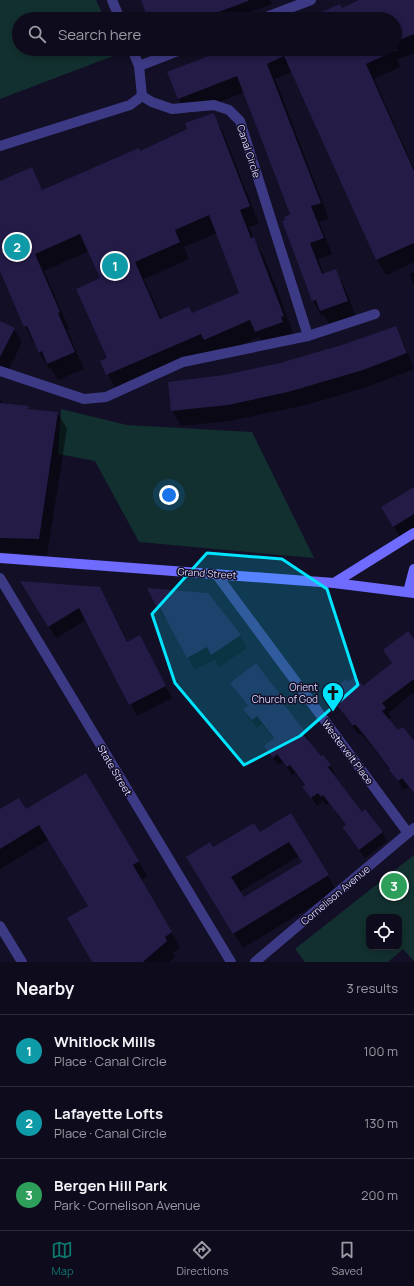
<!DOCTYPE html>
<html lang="en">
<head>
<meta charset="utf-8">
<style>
  :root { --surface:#0e0b1c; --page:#1c1929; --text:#f1f3f6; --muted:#9b9ba3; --line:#2e2b3b; --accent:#0f766e }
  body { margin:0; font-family:Manrope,sans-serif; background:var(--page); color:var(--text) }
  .controls { position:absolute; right:12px; bottom:12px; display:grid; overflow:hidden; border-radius:8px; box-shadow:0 2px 6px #0003 }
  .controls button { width:36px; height:36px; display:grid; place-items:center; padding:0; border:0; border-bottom:1px solid var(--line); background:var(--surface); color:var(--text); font:20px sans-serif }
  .you { position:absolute; left:169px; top:495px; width:14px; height:14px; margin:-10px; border:3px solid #fff; border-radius:50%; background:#1a73e8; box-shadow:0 0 0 6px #1a73e833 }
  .badge { display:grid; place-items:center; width:26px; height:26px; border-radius:50%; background:var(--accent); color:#fff; font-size:13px; font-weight:700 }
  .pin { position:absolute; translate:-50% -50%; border:2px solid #fff; box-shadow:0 1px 4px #0006 }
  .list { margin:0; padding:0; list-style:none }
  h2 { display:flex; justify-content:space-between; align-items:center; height:52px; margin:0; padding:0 16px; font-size:17px }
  h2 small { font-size:13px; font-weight:400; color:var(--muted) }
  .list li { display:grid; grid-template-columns:26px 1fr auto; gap:12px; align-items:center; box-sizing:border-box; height:72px; padding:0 16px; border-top:1px solid var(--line) }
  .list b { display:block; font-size:15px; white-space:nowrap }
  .list p { margin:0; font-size:13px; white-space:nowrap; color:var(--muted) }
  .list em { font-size:13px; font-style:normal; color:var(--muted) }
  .icon { flex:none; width:22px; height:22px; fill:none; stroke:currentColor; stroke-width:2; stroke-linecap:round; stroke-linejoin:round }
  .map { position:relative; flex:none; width:414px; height:962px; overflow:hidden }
  .search { position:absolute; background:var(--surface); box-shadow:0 2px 6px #0003; left:12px; right:12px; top:12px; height:44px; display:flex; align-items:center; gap:10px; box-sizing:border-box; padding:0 14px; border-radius:22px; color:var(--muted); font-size:15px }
  .sheet { height:268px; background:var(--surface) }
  nav { display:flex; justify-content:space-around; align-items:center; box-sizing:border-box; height:56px; border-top:1px solid var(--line); background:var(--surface); font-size:11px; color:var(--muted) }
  nav a { display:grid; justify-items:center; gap:2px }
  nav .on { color:var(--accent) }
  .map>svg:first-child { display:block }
</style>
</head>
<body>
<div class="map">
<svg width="414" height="962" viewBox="0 0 414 962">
  <rect width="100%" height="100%" fill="#130f26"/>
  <g fill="#12302f" fill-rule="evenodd">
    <path d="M 0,0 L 96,0 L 105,19 L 19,19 L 19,49 L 119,49 L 121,53 L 0,99 Z"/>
    <path d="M 61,409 L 127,425 L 252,432 L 314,558 L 139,542 L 95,461 L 58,454 Z"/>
    <path d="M 414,855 L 414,961 L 403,949 L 388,962 L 305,962 L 295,949 ZM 369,917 L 399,917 L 399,947 L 369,947 Z"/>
  </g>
  <g fill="#0007" fill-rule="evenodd">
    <path d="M 142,0 L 270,0 L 272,4 L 229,19 L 149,19 Z"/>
    <path d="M 361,0 L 414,0 L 414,53 L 397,60 L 400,67 L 374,79 L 414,168 L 414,262 L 386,275 L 377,260 L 292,72 L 275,79 L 329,219 L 319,222 L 332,254 L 318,259 L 324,275 L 335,271 L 344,286 L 356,317 L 330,326 L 324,315 L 322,316 L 313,301 L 283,221 L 291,215 L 244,92 L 188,114 L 179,99 L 230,49 L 395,49 L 395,19 L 307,19 L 341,9 Z"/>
    <path d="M 213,115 L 223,132 L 259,224 L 249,227 L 254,239 L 263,255 L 276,287 L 293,333 L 290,334 L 292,339 L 265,349 L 259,337 L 215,357 L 211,351 L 117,392 L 102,362 L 108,359 L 101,279 L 89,251 L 44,271 L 69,329 L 67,330 L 84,369 L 58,380 L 51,368 L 49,369 L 25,327 L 0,269 L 0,182 L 31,169 L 43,191 L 140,152 L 189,129 ZM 217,233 L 240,293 L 192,314 L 162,320 L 144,279 L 189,259 L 184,247 Z"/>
    <path d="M 414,272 L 414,285 L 409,274 Z"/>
    <path d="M 0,322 L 14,329 L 22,342 L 8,371 L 0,367 Z"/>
    <path d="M 395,327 L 404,343 L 414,369 L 364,388 L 306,405 L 229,421 L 181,426 L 172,410 L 224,376 L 281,364 L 345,345 Z"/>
    <path d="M 0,400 L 3,404 L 28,407 L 30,410 L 58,413 L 67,429 L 47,555 L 0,552 Z"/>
    <path d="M 414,488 L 414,531 L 401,539 L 390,520 Z"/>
    <path d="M 28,593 L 106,600 L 128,643 L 146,648 L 172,698 L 137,716 L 86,620 L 56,638 Z"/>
    <path d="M 208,594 L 240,636 L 247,648 L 219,667 L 215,659 L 195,670 L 167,618 L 164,618 L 157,605 Z"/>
    <path d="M 414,641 L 414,692 L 388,713 L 391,718 L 388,720 L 398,732 L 414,743 L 414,794 L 408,787 L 404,790 L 390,770 L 361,733 L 359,735 L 344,715 L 331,692 L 348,683 L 363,687 L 393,664 Z"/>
    <path d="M 232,684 L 282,697 L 286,706 L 284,707 L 305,733 L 309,741 L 308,742 L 321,758 L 330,765 L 335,774 L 332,775 L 362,813 L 382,832 L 387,841 L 365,858 L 348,836 L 343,828 L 346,826 L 329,803 L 326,805 L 323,801 L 317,806 L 304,787 L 305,786 L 295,773 L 292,775 L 283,762 L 278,765 L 270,754 L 265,746 L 274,739 L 262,724 L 257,728 L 249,718 L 244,709 L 248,707 Z"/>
    <path d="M 0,810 L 25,810 L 138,861 L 147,876 L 141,880 L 180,948 L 173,953 L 175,957 L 169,962 L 93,962 L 89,907 L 48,840 L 0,869 Z"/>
    <path d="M 291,815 L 337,891 L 243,948 L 196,872 L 213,849 L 260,833 ZM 299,856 L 303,862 L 243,898 L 239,892 Z"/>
  </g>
  <g fill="#241b47" fill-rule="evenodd">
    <path d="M 141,0 L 248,0 L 248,1 L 200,19 L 148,19 Z"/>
    <path d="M 359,0 L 414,0 L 414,34 L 395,42 L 395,19 L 305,19 L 340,4 L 342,8 Z"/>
    <path d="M 227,49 L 399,49 L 366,64 L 414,171 L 414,243 L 376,260 L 284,56 L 267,64 L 321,203 L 311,206 L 324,238 L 310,243 L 322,274 L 336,269 L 348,301 L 320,311 L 316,300 L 312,301 L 282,221 L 285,220 L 284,217 L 290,214 L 237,76 L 178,99 L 167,72 Z"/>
    <path d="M 214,113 L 250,206 L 240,210 L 251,238 L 254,237 L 266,269 L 284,316 L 281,317 L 283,322 L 255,332 L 250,320 L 204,340 L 201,334 L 106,375 L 100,361 L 107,358 L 76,289 L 100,278 L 80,234 L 35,254 L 60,312 L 58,313 L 75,352 L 47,364 L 42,351 L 39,353 L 27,326 L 24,327 L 0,271 L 0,181 L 32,167 L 42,190 L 139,148 L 140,151 L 187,129 L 185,123 ZM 209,215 L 239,293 L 192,313 L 189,307 L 160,319 L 135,262 L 180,242 L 175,230 Z"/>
    <path d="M 0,321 L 15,328 L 0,357 Z"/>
    <path d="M 396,326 L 407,353 L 363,370 L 288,392 L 228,405 L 171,411 L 168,382 L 224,375 L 280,363 L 345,344 Z"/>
    <path d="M 0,403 L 29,406 L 28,409 L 58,412 L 39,539 L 0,538 Z"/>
    <path d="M 414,487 L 414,514 L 393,527 L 381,507 Z"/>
    <path d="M 20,581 L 100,587 L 127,642 L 140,635 L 166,686 L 129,705 L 79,608 L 48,627 Z"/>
    <path d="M 147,588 L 208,593 L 241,635 L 211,655 L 207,647 L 187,658 L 159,606 L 156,606 Z"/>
    <path d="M 408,631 L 414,639 L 414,679 L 382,703 L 386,708 L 382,711 L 398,730 L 403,727 L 414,741 L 414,793 L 402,778 L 398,781 L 389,770 L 390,769 L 365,736 L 355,724 L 353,726 L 337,705 L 339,704 L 329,692 L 346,679 L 348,682 L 355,676 L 363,686 L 392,663 L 383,650 Z"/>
    <path d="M 256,663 L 282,697 L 280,699 L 306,733 L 303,734 L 321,756 L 323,755 L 331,765 L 328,767 L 362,812 L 365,809 L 383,832 L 359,850 L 342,827 L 346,825 L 323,795 L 321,797 L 318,793 L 311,798 L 302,787 L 305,785 L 290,765 L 287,767 L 277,754 L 273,758 L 264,746 L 274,738 L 257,716 L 252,720 L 243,709 L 248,706 L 230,683 Z"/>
    <path d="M 86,773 L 139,861 L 133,865 L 172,932 L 165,937 L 167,941 L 143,962 L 92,962 L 67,918 L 88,906 L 39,825 L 0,849 L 0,809 L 19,798 L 26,809 Z"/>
    <path d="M 291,813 L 329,875 L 233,934 L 186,857 L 210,842 L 213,847 L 254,823 L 260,832 ZM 289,842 L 302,862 L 244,897 L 231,877 Z"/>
  </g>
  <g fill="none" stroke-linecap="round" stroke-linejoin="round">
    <g stroke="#3d3a85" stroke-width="10">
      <path d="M 112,0 L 120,19"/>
      <path d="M 261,19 L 311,0"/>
      <path d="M 132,49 L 139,66 L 142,96"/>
      <path d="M 139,66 L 183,49"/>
      <path d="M 142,96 L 152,102 L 172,109 L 214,105 L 229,110 L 240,121 L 308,336"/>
      <path d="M 0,146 L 130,105 L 142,96"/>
      <path d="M 0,371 L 84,399 L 106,397 L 183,362 L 308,336 L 375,314"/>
      <path d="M 216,574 L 408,833"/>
      <path d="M 0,578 L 231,962"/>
      <path d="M 0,926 L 22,962"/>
      <path d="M 255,962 L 414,828"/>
    </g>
    <g stroke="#6f6bff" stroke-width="10">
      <path d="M 0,558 L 334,583 L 414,593"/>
      <path d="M 334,583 L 414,533"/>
      <path d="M 408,592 L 414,569"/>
    </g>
  </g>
  <path fill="#00e5ff" fill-opacity="0.2" stroke="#00e5ff" stroke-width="3" stroke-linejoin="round" d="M 207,553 L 282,559 L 327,589 L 358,685 L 300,736 L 244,765 L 175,683 L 152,614 Z"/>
  <defs>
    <g id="church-pin" transform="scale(1.15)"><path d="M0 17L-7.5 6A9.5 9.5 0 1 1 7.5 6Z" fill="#00e5ff" stroke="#130f26"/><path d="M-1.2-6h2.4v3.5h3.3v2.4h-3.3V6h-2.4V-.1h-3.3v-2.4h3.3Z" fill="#111"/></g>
  </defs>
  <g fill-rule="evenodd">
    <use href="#church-pin" x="333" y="693"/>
  </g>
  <g text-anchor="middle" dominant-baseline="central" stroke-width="3" stroke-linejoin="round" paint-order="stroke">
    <g font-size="10" fill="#d9d4ff" stroke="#130f26">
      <text transform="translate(249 151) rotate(72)">Canal Circle</text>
      <text transform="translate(207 573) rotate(4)">Grand Street</text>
      <text transform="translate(348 752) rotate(53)">Westervelt Place</text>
      <text transform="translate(115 770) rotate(59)">State Street</text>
      <text transform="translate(335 895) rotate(-40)">Cornelison Avenue</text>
    </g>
    <g font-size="10" fill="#d9d4ff" stroke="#130f26" text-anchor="end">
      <text x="318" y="687">Orient<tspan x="318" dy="12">Church of God</tspan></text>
    </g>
  </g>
</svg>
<div class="controls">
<button><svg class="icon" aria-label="locate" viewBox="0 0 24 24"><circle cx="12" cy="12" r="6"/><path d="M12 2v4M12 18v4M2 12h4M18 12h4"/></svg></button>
</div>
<div class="you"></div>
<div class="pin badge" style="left:115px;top:266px;background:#0f9aa8">1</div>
<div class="pin badge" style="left:17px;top:247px;background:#0f9aa8">2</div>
<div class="pin badge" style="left:394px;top:886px;background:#2e9e5b">3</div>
<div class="search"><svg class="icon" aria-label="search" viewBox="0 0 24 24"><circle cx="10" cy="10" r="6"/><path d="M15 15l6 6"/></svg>Search here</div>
</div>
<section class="sheet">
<h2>Nearby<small>3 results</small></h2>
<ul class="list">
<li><span class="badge" style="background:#0f9aa8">1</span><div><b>Whitlock Mills</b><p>Place · Canal Circle</p></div><em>100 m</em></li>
<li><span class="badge" style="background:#0f9aa8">2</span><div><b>Lafayette Lofts</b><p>Place · Canal Circle</p></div><em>130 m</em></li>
<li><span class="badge" style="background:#2e9e5b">3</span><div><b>Bergen Hill Park</b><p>Park · Cornelison Avenue</p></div><em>200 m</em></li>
</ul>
</section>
<nav>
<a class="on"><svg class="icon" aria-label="map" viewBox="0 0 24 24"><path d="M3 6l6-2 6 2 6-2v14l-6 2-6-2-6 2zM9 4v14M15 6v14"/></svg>Map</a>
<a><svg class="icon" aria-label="directions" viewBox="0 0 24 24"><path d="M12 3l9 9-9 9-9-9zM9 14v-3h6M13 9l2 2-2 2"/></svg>Directions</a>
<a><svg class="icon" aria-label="saved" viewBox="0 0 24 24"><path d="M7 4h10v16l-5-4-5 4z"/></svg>Saved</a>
</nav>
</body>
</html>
